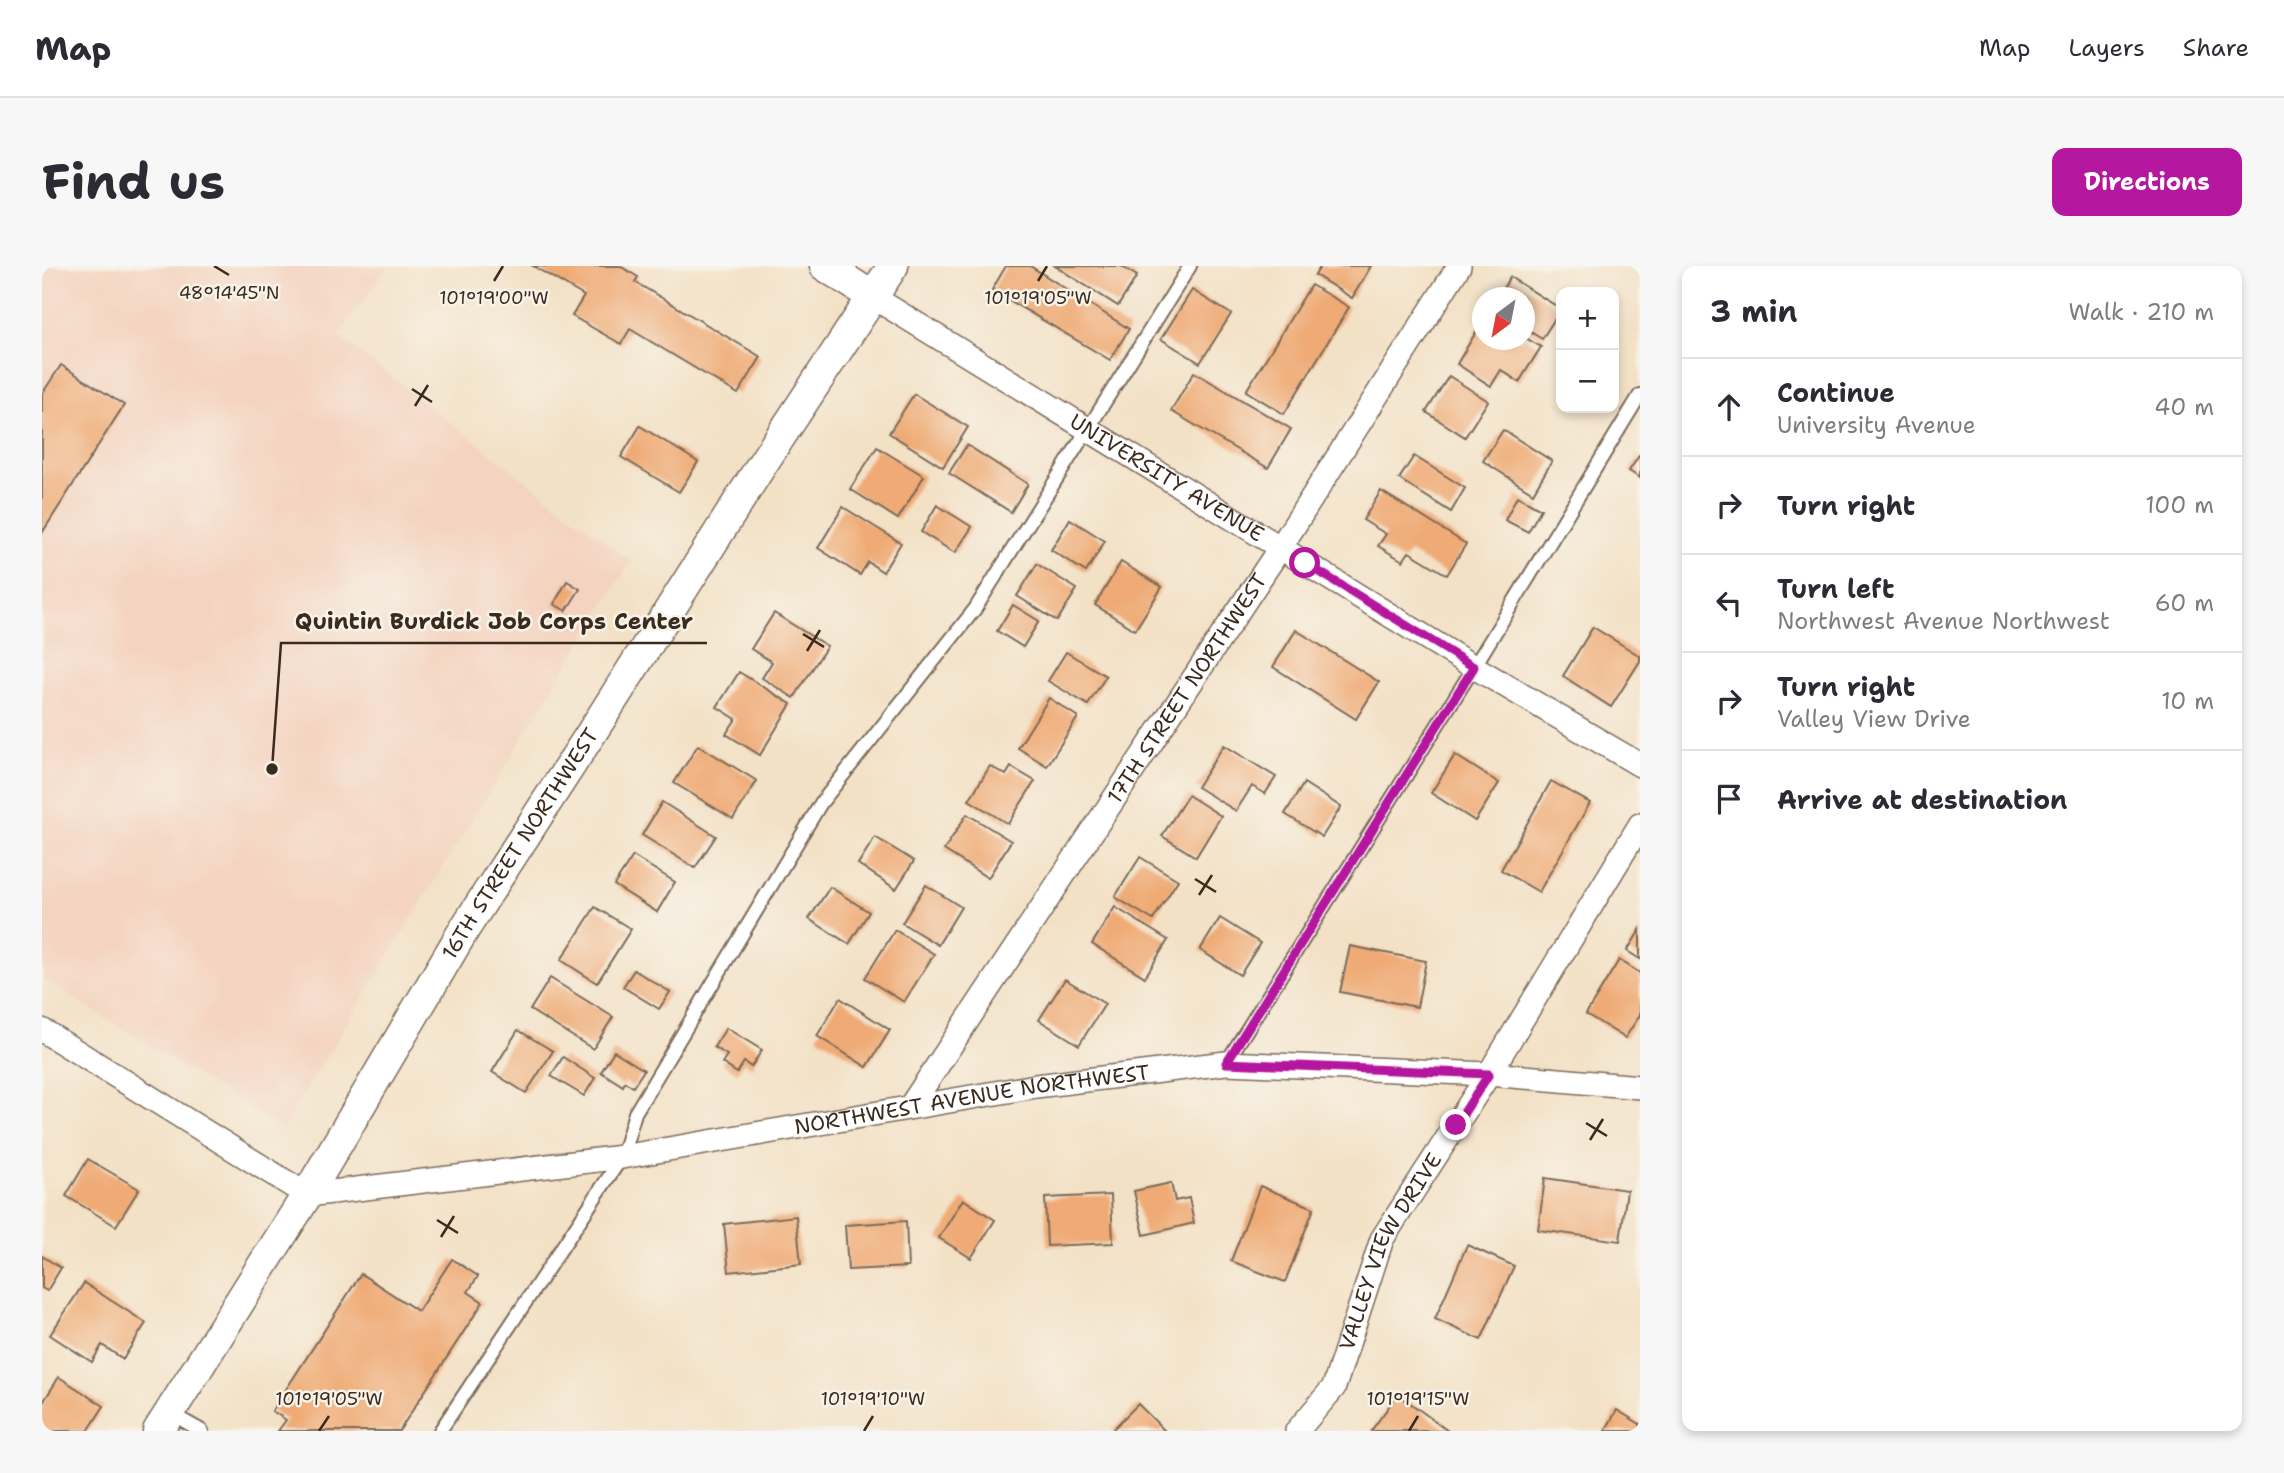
<!DOCTYPE html>
<html lang="en">
<head>
<meta charset="utf-8">
<style>
  :root { --surface:#fff; --page:#f7f7f7; --text:#2b2b33; --muted:#7c7c81; --line:#e1e1e2; --accent:#b5179e }
  body { margin:0; font-family:"Shantell Sans",sans-serif; background:var(--page); color:var(--text) }
  .controls { position:absolute; right:21px; top:21px; display:grid; overflow:hidden; border-radius:14px; box-shadow:0 4px 10px #0003 }
  .controls button { width:63px; height:63px; display:grid; place-items:center; padding:0; border:0; border-bottom:2px solid var(--line); background:var(--surface); color:var(--text); font:35px sans-serif }
  .compass { position:absolute; left:1430px; top:21px; width:63px; height:63px; border-radius:50%; background:var(--surface); box-shadow:0 4px 10px #0003; rotate:212deg }
  .stop { position:absolute; width:21px; height:21px; margin:-16px; border:5px solid #b5179e; border-radius:50%; background:#fff }
  .stop.end { background:#b5179e; border-color:#fff; box-shadow:0 2px 7px #0008 }
  .list { margin:0; padding:0; list-style:none }
  h2 { display:flex; justify-content:space-between; align-items:center; height:91px; margin:0; padding:0 28px; font-size:30px }
  h2 small { font-size:23px; font-weight:400; color:var(--muted) }
  .list li { display:grid; grid-template-columns:46px 1fr auto; gap:21px; align-items:center; box-sizing:border-box; height:98px; padding:0 28px; border-top:2px solid var(--line) }
  .list b { display:block; font-size:26px; white-space:nowrap }
  .list p { margin:0; font-size:23px; white-space:nowrap; color:var(--muted) }
  .list em { font-size:23px; font-style:normal; color:var(--muted) }
  .icon { flex:none; width:38px; height:38px; fill:none; stroke:currentColor; stroke-width:2; stroke-linecap:round; stroke-linejoin:round }
  .map { position:relative; flex:none; width:1598px; height:1165px; overflow:hidden; border-radius:14px }
  header { display:flex; align-items:center; gap:42px; box-sizing:border-box; height:98px; padding:0 35px; background:var(--surface); border-bottom:2px solid var(--line) }
  header strong { font-size:33px }
  nav { display:flex; gap:38px; margin-inline-start:auto; font-size:24px }
  .intro { display:flex; align-items:center; justify-content:space-between; box-sizing:border-box; height:168px; padding:0 42px }
  h1 { margin:0; font-size:49px }
  .button { padding:18px 32px; border-radius:14px; background:var(--accent); color:#fff; font-size:24px; font-weight:700 }
  main { display:flex; gap:42px; padding:0 42px }
  aside { flex:1; background:var(--surface); border-radius:14px; box-shadow:0 4px 10px #0003 }
  .map>svg:first-child { display:block }
</style>
</head>
<body>
<header>
<strong>Map</strong>
<nav><a>Map</a><a>Layers</a><a>Share</a></nav>
</header>
<div class="intro"><h1>Find us</h1><a class="button">Directions</a></div>
<main>
<div class="map">
<svg width="1598" height="1165" viewBox="0 0 1598 1165">
  <rect width="100%" height="100%" fill="#f7f3e8"/>
  <filter id="ink" filterUnits="userSpaceOnUse"><feTurbulence type="fractalNoise" baseFrequency=".0143" numOctaves="2"/><feDisplacementMap in="SourceGraphic" scale="14" xChannelSelector="R" yChannelSelector="G"/><feConvolveMatrix kernelMatrix="1 2 1 2 8 2 1 2 1" color-interpolation-filters="sRGB"/></filter>
  <filter id="wash" filterUnits="userSpaceOnUse"><feTurbulence type="fractalNoise" baseFrequency=".00686" numOctaves="4" result="noise"/><feDisplacementMap in="SourceGraphic" scale="28" xChannelSelector="R" yChannelSelector="G"/><feGaussianBlur stdDeviation="1.57" result="paint"/><feColorMatrix in="noise" values="0 0 0 0 0 0 0 0 0 0 0 0 0 0 0 0 0 1.4 0 .05"/><feComposite in="paint" operator="in"/></filter>
  <g filter="url(#wash)">
    <rect width="100%" height="100%" fill="#f3e1c6"/>
    <path fill="#f4d3c0" d="M 0,0 L 346,0 L 296,70 L 589,295 L 240,863 L 0,712 Z"/>
    <g id="blocks">
      <g fill="#efaa75">
        <path d="M 491,0 L 578,0 L 596,11 L 593,16 L 719,91 L 696,128 L 588,63 L 579,78 L 530,50 L 542,30 Z"/>
        <path d="M 964,0 L 988,0 L 1087,63 L 1068,94 L 950,24 Z"/>
        <path d="M 1013,0 L 1079,0 L 1095,10 L 1076,40 Z"/>
        <path d="M 1279,0 L 1329,0 L 1310,32 L 1273,9 Z"/>
        <path d="M 1468,11 L 1519,43 L 1500,73 L 1482,62 L 1482,32 L 1455,32 Z"/>
        <path d="M 1269,19 L 1307,41 L 1242,148 L 1204,125 Z"/>
        <path d="M 1150,24 L 1189,48 L 1158,97 L 1119,73 Z"/>
        <path d="M 1440,56 L 1440,74 L 1482,74 L 1482,71 L 1499,81 L 1477,116 L 1459,104 L 1449,120 L 1415,98 Z"/>
        <path d="M 19,99 L 82,139 L 0,267 L 0,128 Z"/>
        <path d="M 1152,106 L 1249,163 L 1226,202 L 1129,145 Z"/>
        <path d="M 1407,110 L 1446,135 L 1423,171 L 1384,146 Z"/>
        <path d="M 872,128 L 926,161 L 901,201 L 847,167 Z"/>
        <path d="M 598,160 L 656,196 L 637,226 L 579,191 Z"/>
        <path d="M 1461,164 L 1510,195 L 1491,227 L 1441,195 Z"/>
        <path d="M 925,179 L 986,218 L 969,246 L 907,207 Z"/>
        <path d="M 835,181 L 882,210 L 856,253 L 808,223 Z"/>
        <path d="M 1598,188 L 1598,212 L 1587,205 Z"/>
        <path d="M 1372,190 L 1423,222 L 1409,246 L 1357,213 Z"/>
        <path d="M 1339,225 L 1424,278 L 1405,309 L 1367,286 L 1361,295 L 1336,280 L 1344,268 L 1321,254 Z"/>
        <path d="M 1475,230 L 1499,243 L 1486,266 L 1463,254 Z"/>
        <path d="M 895,239 L 930,261 L 913,287 L 879,266 Z"/>
        <path d="M 801,241 L 859,277 L 841,306 L 826,296 L 818,309 L 776,282 Z"/>
        <path d="M 1028,253 L 1063,275 L 1044,306 L 1009,284 Z"/>
        <path d="M 1079,296 L 1120,321 L 1093,364 L 1053,339 Z"/>
        <path d="M 995,298 L 1035,323 L 1015,355 L 975,330 Z"/>
        <path d="M 525,315 L 538,323 L 524,345 L 512,338 Z"/>
        <path d="M 971,339 L 997,355 L 981,381 L 955,365 Z"/>
        <path d="M 732,347 L 785,380 L 752,432 L 720,412 L 730,396 L 709,383 Z"/>
        <path d="M 1551,361 L 1598,390 L 1598,395 L 1569,441 L 1521,410 Z"/>
        <path d="M 1254,364 L 1337,416 L 1314,453 L 1231,401 Z"/>
        <path d="M 1024,386 L 1064,410 L 1046,439 L 1006,415 Z"/>
        <path d="M 697,406 L 749,438 L 718,489 L 684,468 L 694,453 L 675,441 Z"/>
        <path d="M 1007,432 L 1036,451 L 1005,500 L 976,482 Z"/>
        <path d="M 656,479 L 715,515 L 691,553 L 632,517 Z"/>
        <path d="M 1182,479 L 1234,511 L 1223,528 L 1210,520 L 1194,545 L 1155,521 Z"/>
        <path d="M 1413,489 L 1457,517 L 1433,555 L 1389,527 Z"/>
        <path d="M 948,500 L 964,509 L 969,501 L 993,515 L 966,558 L 927,534 Z"/>
        <path d="M 1509,515 L 1548,537 L 1497,626 L 1459,604 Z"/>
        <path d="M 1262,517 L 1299,541 L 1280,571 L 1243,548 Z"/>
        <path d="M 1146,529 L 1179,550 L 1154,591 L 1120,570 Z"/>
        <path d="M 620,536 L 674,570 L 653,602 L 600,569 Z"/>
        <path d="M 925,548 L 969,575 L 946,612 L 902,584 Z"/>
        <path d="M 833,571 L 872,595 L 854,623 L 816,598 Z"/>
        <path d="M 591,590 L 633,616 L 615,646 L 572,619 Z"/>
        <path d="M 1098,591 L 1136,614 L 1111,654 L 1073,631 Z"/>
        <path d="M 884,619 L 919,641 L 896,679 L 860,657 Z"/>
        <path d="M 788,621 L 827,646 L 807,678 L 767,653 Z"/>
        <path d="M 553,641 L 589,663 L 555,717 L 519,694 Z"/>
        <path d="M 1073,641 L 1126,674 L 1103,711 L 1050,678 Z"/>
        <path d="M 1178,652 L 1218,677 L 1198,709 L 1158,684 Z"/>
        <path d="M 853,664 L 892,688 L 862,736 L 823,712 Z"/>
        <path d="M 1598,664 L 1598,693 L 1585,685 Z"/>
        <path d="M 1308,680 L 1384,695 L 1375,741 L 1298,726 Z"/>
        <path d="M 1577,694 L 1598,707 L 1598,749 L 1583,772 L 1544,748 Z"/>
        <path d="M 592,704 L 628,726 L 617,743 L 581,721 Z"/>
        <path d="M 508,712 L 571,751 L 551,783 L 488,744 Z"/>
        <path d="M 1023,713 L 1063,738 L 1037,779 L 997,754 Z"/>
        <path d="M 798,732 L 848,764 L 825,801 L 775,770 Z"/>
        <path d="M 684,762 L 720,784 L 709,801 L 702,796 L 695,807 L 680,797 L 685,789 L 672,781 Z"/>
        <path d="M 476,764 L 511,785 L 484,827 L 450,806 Z"/>
        <path d="M 572,785 L 602,804 L 591,821 L 583,816 L 581,820 L 559,806 Z"/>
        <path d="M 521,791 L 553,812 L 542,830 L 509,810 Z"/>
        <path d="M 46,893 L 97,923 L 74,960 L 24,930 Z"/>
        <path d="M 1503,912 L 1585,924 L 1578,975 L 1496,964 Z"/>
        <path d="M 1129,917 L 1133,935 L 1147,932 L 1152,957 L 1102,969 L 1092,925 Z"/>
        <path d="M 1218,920 L 1272,942 L 1243,1016 L 1189,995 Z"/>
        <path d="M 1069,929 L 1071,977 L 1005,980 L 1003,932 Z"/>
        <path d="M 921,933 L 953,954 L 929,992 L 897,972 Z"/>
        <path d="M 754,950 L 759,998 L 687,1006 L 682,958 Z"/>
        <path d="M 864,955 L 866,1001 L 806,1004 L 803,959 Z"/>
        <path d="M 1425,979 L 1472,1000 L 1439,1074 L 1393,1053 Z"/>
        <path d="M 0,990 L 19,1002 L 5,1025 L 0,1022 Z"/>
        <path d="M 410,993 L 436,1010 L 426,1026 L 441,1036 L 357,1165 L 236,1165 L 244,1154 L 230,1145 L 319,1008 L 376,1045 Z"/>
        <path d="M 42,1017 L 104,1057 L 81,1093 L 60,1079 L 50,1096 L 8,1069 Z"/>
        <path d="M 17,1111 L 62,1140 L 46,1165 L 0,1165 L 0,1138 Z"/>
        <path d="M 1356,1128 L 1406,1165 L 1329,1165 Z"/>
        <path d="M 1096,1138 L 1123,1165 L 1069,1165 Z"/>
        <path d="M 1575,1144 L 1598,1158 L 1598,1165 L 1563,1165 Z"/>
      </g>
    </g>
  </g>
  <g filter="url(#ink)">
    <use href="#blocks" fill-opacity="0" stroke="#7b6a59" stroke-width="2"/>
    <g fill="none" stroke-linecap="round" stroke-linejoin="round">
      <g stroke="#7b6a59" stroke-width="16">
        <g id="service">
          <path d="M 1184,797 L 1432,401 L 1598,129"/>
          <path d="M 128,1147 L 160,1165"/>
          <path d="M 398,1165 L 580,891 L 593,847 L 779,537 L 933,343 L 1148,0"/>
        </g>
      </g>
      <g stroke="#7b6a59" stroke-width="26">
        <g id="minor">
          <path id="s1" d="M 831,31 L 1432,401 L 1598,499"/>
          <path id="s2" d="M 0,764 L 265,929 L 580,891 L 994,820 L 1184,797 L 1447,808 L 1598,821"/>
          <path id="s3" d="M 868,841 L 1238,282 L 1417,0"/>
          <path id="s4" d="M 1255,1165 L 1292,1121 L 1340,973 L 1447,808 L 1598,559"/>
        </g>
      </g>
      <g stroke="#7b6a59" stroke-width="33">
        <g id="tertiary">
          <path d="M 783,0 L 831,31"/>
          <path id="s5" d="M 116,1165 L 265,929 L 423,662 L 561,449 L 719,200 L 851,0"/>
        </g>
      </g>
      <use href="#service" stroke="#fff" stroke-width="12"/>
      <use href="#minor" stroke="#fff" stroke-width="23"/>
      <use href="#tertiary" stroke="#fff" stroke-width="30"/>
    </g>
  </g>
  <g fill="none" stroke-linecap="round" stroke-linejoin="round" filter="url(#ink)">
    <path stroke="#b5179e" stroke-width="9" d="M 1263,297 L 1432,401 L 1184,797 L 1447,808 L 1414,859"/>
  </g>
  <path fill="none" stroke="#3b2a1e" stroke-width="2.5" d="M 172,0 L 187,9M 452,15 L 461,0M 996,15 L 1005,0M 370,123 L 390,136M 373,140 L 386,119M 761,368 L 782,381M 765,385 L 778,364M 1153,613 L 1174,626M 1157,629 L 1170,609M 1544,857 L 1565,870M 1548,874 L 1561,853M 395,954 L 416,967M 399,971 L 412,950M 277,1165 L 287,1150M 822,1165 L 831,1150M 1367,1165 L 1376,1150"/>
  <g text-anchor="middle" dominant-baseline="central" stroke-width="5" stroke-linejoin="round" paint-order="stroke">
    <g font-size="21" fill="#3b2a1e" stroke="#f7f3e8">
      <text stroke="none"><textPath href="#s1" startOffset="345">UNIVERSITY AVENUE</textPath></text>
      <text stroke="none"><textPath href="#s3" startOffset="502">17TH STREET NORTHWEST</textPath></text>
      <text stroke="none"><textPath href="#s5" startOffset="690">16TH STREET NORTHWEST</textPath></text>
      <text stroke="none"><textPath href="#s2" startOffset="984">NORTHWEST AVENUE NORTHWEST</textPath></text>
      <text stroke="none"><textPath href="#s4" startOffset="205">VALLEY VIEW DRIVE</textPath></text>
    </g>
  </g>
  <g font-size="18" text-anchor="middle" fill="#3b2a1e" stroke="#f7f3e8" stroke-width="5" stroke-linejoin="round" paint-order="stroke">
    <text x="187" y="33">48°14'45"N</text>
    <text x="452" y="38">101°19'00"W</text>
    <text x="996" y="38">101°19'05"W</text>
    <text x="287" y="1139">101°19'05"W</text>
    <text x="831" y="1139">101°19'10"W</text>
    <text x="1376" y="1139">101°19'15"W</text>
  </g>
  <path fill="none" stroke="#3b2a1e" stroke-width="2.5" d="M230 503L239 377H665"/>
  <circle fill="#3b2a1e" stroke="#f7f3e8" stroke-width="2.5" cx="230" cy="503" r="7"/>
  <g font-size="23" text-anchor="middle" font-weight="bold" fill="#3b2a1e" stroke="#f7f3e8" stroke-width="5" stroke-linejoin="round" paint-order="stroke">
    <text x="452" y="363">Quintin Burdick Job Corps Center</text>
  </g>
</svg>
<div class="controls">
<button>+</button>
<button>−</button>
</div>
<svg class="compass" viewBox="-18 -18 36 36"><path d="M0-13l5 13h-10z" fill="#e53935"/><path d="M0 13l5-13h-10z" fill="#7c7c81"/></svg>
<div class="stop" style="left:1263px;top:297px"></div>
<div class="stop end" style="left:1414px;top:859px"></div>
</div>
<aside>
<h2>3 min<small>Walk · 210 m</small></h2>
<ul class="list">
<li><svg class="icon" aria-label="ahead" viewBox="0 0 24 24"><path d="M12 20V5M6 11l6-6 6 6"/></svg><div><b>Continue</b><p>University Avenue</p></div><em>40 m</em></li>
<li><svg class="icon" aria-label="right" viewBox="0 0 24 24"><path d="M7 20v-9h11M14 6l5 5-5 5"/></svg><div><b>Turn right</b></div><em>100 m</em></li>
<li><svg class="icon" aria-label="left" viewBox="0 0 24 24"><path d="M17 20v-9H6M10 6l-5 5 5 5"/></svg><div><b>Turn left</b><p>Northwest Avenue Northwest</p></div><em>60 m</em></li>
<li><svg class="icon" aria-label="right" viewBox="0 0 24 24"><path d="M7 20v-9h11M14 6l5 5-5 5"/></svg><div><b>Turn right</b><p>Valley View Drive</p></div><em>10 m</em></li>
<li><svg class="icon" aria-label="arrive" viewBox="0 0 24 24"><path d="M6 21V4h12l-3 4 3 4H6"/></svg><div><b>Arrive at destination</b></div></li>
</ul>
</aside>
</main>
</body>
</html>
